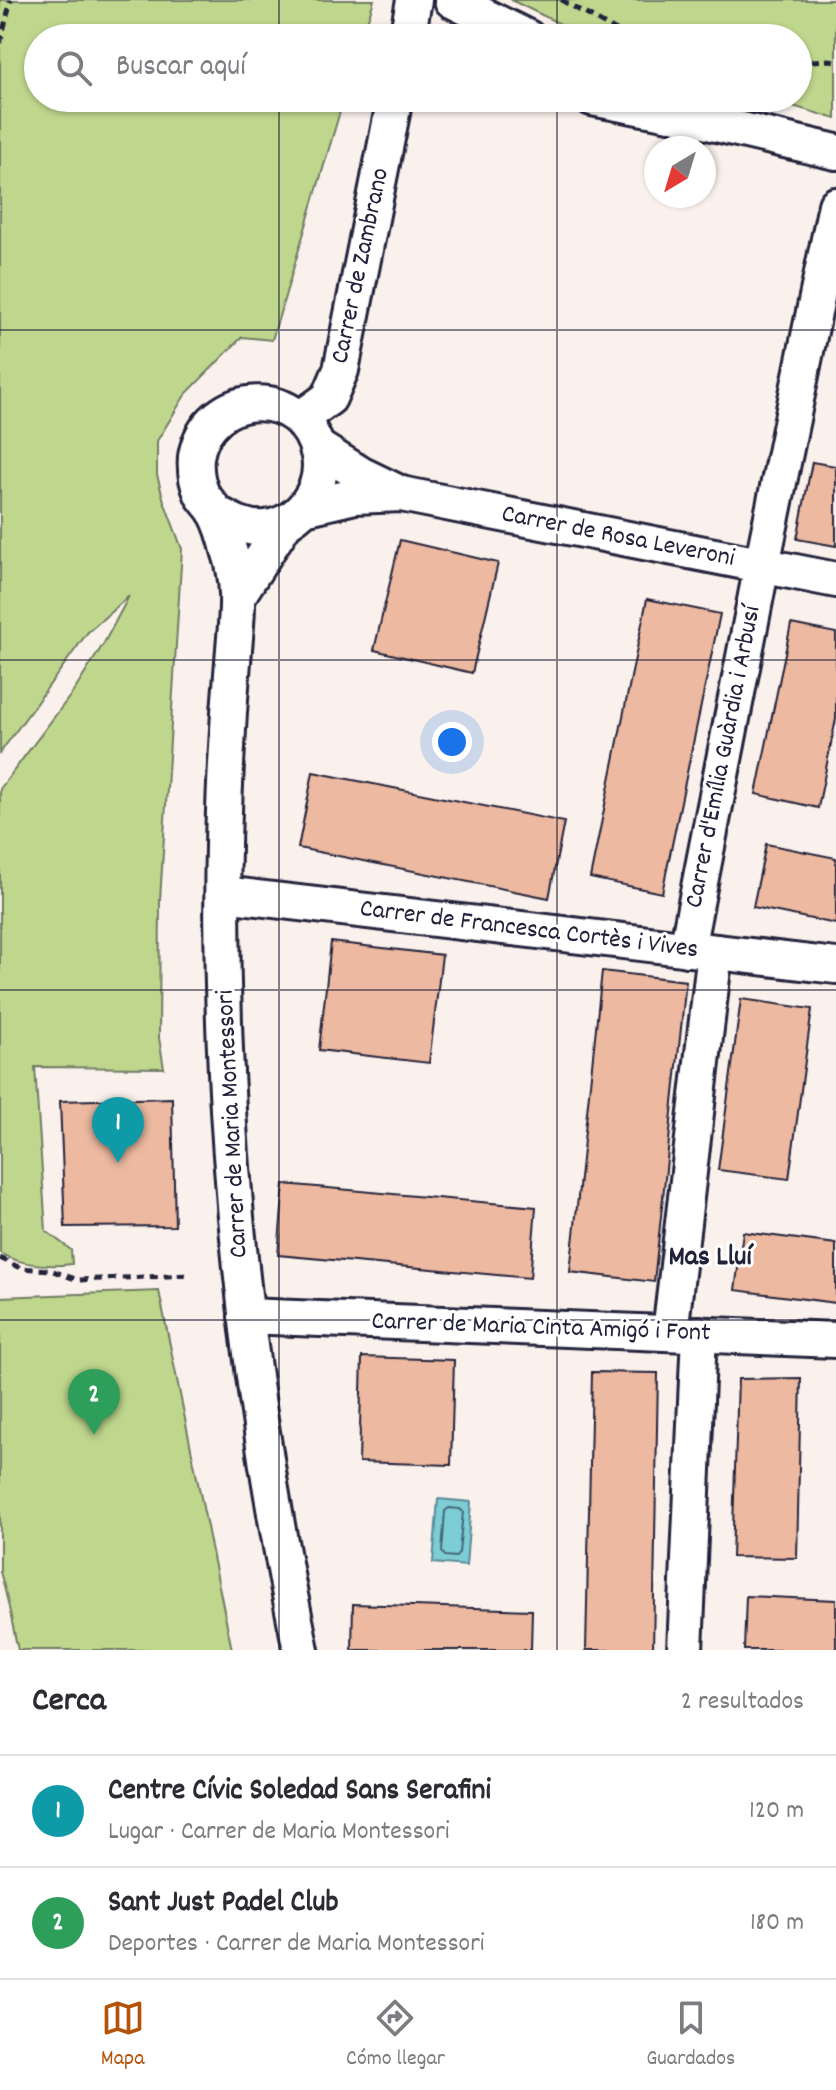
<!DOCTYPE html>
<html lang="es">
<head>
<meta charset="utf-8">
<style>
  :root { --surface:#fff; --page:#f2f2f3; --text:#2b2b33; --muted:#7c7c81; --line:#e1e1e2; --accent:#b45309 }
  body { margin:0; font-family:Dekko,sans-serif; background:var(--page); color:var(--text) }
  .compass { position:absolute; left:644px; top:136px; width:72px; height:72px; border-radius:50%; background:var(--surface); box-shadow:0 2px 6px #0004; rotate:218deg }
  .you { position:absolute; left:452px; top:742px; width:28px; height:28px; margin:-20px; border:6px solid #fff; border-radius:50%; background:#1a73e8; box-shadow:0 0 0 12px #1a73e833 }
  .badge { display:grid; place-items:center; width:52px; height:52px; border-radius:50%; background:var(--accent); color:#fff; font-size:26px; font-weight:700 }
  .pin { position:absolute; translate:-50% -66px; filter:drop-shadow(0 2px 4px #0008) }
  .pin::after { content:''; position:absolute; top:42px; width:28px; height:24px; background:inherit; clip-path:polygon(0 0,100% 0,50% 100%) }
  .list { margin:0; padding:0; list-style:none }
  h2 { display:flex; justify-content:space-between; align-items:center; height:104px; margin:0; padding:0 32px; font-size:34px }
  h2 small { font-size:26px; font-weight:400; color:var(--muted) }
  .list li { display:grid; grid-template-columns:52px 1fr auto; gap:24px; align-items:center; box-sizing:border-box; height:112px; padding:0 32px; border-top:2px solid var(--line) }
  .list b { display:block; font-size:30px; white-space:nowrap }
  .list p { margin:0; font-size:26px; white-space:nowrap; color:var(--muted) }
  .list em { font-size:26px; font-style:normal; color:var(--muted) }
  .icon { flex:none; width:44px; height:44px; fill:none; stroke:currentColor; stroke-width:2; stroke-linecap:round; stroke-linejoin:round }
  .map { position:relative; flex:none; width:836px; height:1650px; overflow:hidden }
  .search { position:absolute; background:var(--surface); box-shadow:0 2px 6px #0004; left:24px; right:24px; top:24px; height:88px; display:flex; align-items:center; gap:20px; box-sizing:border-box; padding:0 28px; border-radius:44px; color:var(--muted); font-size:30px }
  .sheet { height:328px; background:var(--surface) }
  nav { display:flex; justify-content:space-around; align-items:center; box-sizing:border-box; height:112px; border-top:2px solid var(--line); background:var(--surface); font-size:22px; color:var(--muted) }
  nav a { display:grid; justify-items:center; gap:4px }
  nav .on { color:var(--accent) }
  .map>svg:first-child { display:block }
</style>
</head>
<body>
<div class="map">
<svg width="836" height="1650" viewBox="0 0 836 1650">
  <rect width="100%" height="100%" fill="#fbf1ec"/>
  <filter id="ink" filterUnits="userSpaceOnUse"><feTurbulence type="fractalNoise" baseFrequency=".0125" numOctaves="2"/><feDisplacementMap in="SourceGraphic" scale="16" xChannelSelector="R" yChannelSelector="G"/><feConvolveMatrix kernelMatrix="1 2 1 2 8 2 1 2 1" color-interpolation-filters="sRGB"/></filter>
  <g filter="url(#ink)">
    <g fill="#bfd78d" stroke="#707c64" stroke-width="2">
      <path d="M 0,0 L 374,0 L 362,38 L 38,38 L 38,98 L 344,98 L 272,340 L 242,337 L 185,395 L 157,441 L 157,475 L 164,501 L 182,549 L 160,900 L 159,1038 L 164,1068 L 35,1067 L 46,1231 L 71,1250 L 72,1264 C 50,1267 19,1265 0,1253 L 0,789 L 76,688 L 104,643 L 129,596 L 88,632 L 0,753 Z"/>
      <path d="M 511,0 L 836,0 L 836,119 L 766,98 L 798,98 L 798,38 L 589,38 Z"/>
      <path d="M 159,1291 L 232,1650 L 18,1650 C 12,1624 8,1598 0,1572 L 0,1297 Z"/>
    </g>
    <path fill="#7ccdd4" stroke="#588997" stroke-width="2" d="M 438,1499 L 471,1502 L 466,1566 L 433,1563 Z"/>
    <g fill="none" stroke-linecap="round" stroke-linejoin="round">
      <path stroke="#466678" stroke-width="2" d="M 449,1508 L 460,1509 L 463,1512 L 459,1553 L 456,1557 L 445,1556 L 442,1552 L 445,1511 Z"/>
    </g>
    <g fill="#edb9a0" stroke="#22223b" stroke-width="2">
      <path d="M 812,462 L 836,466 L 836,546 L 797,539 Z"/>
      <path d="M 400,540 L 498,563 L 472,673 L 374,650 Z"/>
      <path d="M 647,599 L 720,614 L 662,893 L 590,878 Z"/>
      <path d="M 791,624 L 836,633 L 836,719 L 818,808 L 756,794 Z"/>
      <path d="M 313,772 L 564,822 L 549,898 L 298,848 Z"/>
      <path d="M 766,844 L 836,858 L 836,924 L 753,907 Z"/>
      <path d="M 331,942 L 442,955 L 429,1063 L 319,1050 Z"/>
      <path d="M 602,971 L 686,981 L 654,1282 L 570,1272 Z"/>
      <path d="M 741,999 L 812,1009 L 789,1179 L 718,1170 Z"/>
      <path d="M 172,1098 L 175,1226 L 65,1227 L 60,1101 Z"/>
      <path d="M 284,1184 L 536,1207 L 530,1278 L 278,1255 Z"/>
      <path d="M 743,1232 L 836,1244 L 836,1303 L 735,1290 Z"/>
      <path d="M 362,1357 L 454,1360 L 451,1465 L 359,1462 Z"/>
      <path d="M 592,1372 L 658,1373 L 653,1650 L 586,1650 Z"/>
      <path d="M 801,1378 L 797,1558 L 732,1557 L 738,1379 Z"/>
      <path d="M 746,1596 L 836,1600 L 836,1650 L 744,1650 Z"/>
      <path d="M 353,1604 L 532,1610 L 531,1650 L 352,1650 Z"/>
    </g>
    <g fill="none" stroke-linecap="round" stroke-linejoin="round">
      <g stroke="#22223b" stroke-width="40">
        <g id="minor">
          <path d="M 452,0 L 528,38"/>
          <path d="M 407,38 L 414,0"/>
          <path d="M 592,98 L 670,113"/>
          <path d="M 647,98 L 682,116 L 836,152"/>
          <path d="M 301,418 L 329,398 L 341,370 L 395,98"/>
          <path d="M 317,447 L 360,474 L 397,492"/>
          <path d="M 304,508 L 355,496 L 401,494 L 836,580"/>
          <path d="M 215,512 C 231,521 247,530 266,528 C 300,524 325,489 319,456 C 305,383 207,388 196,457 C 195,469 197,483 202,494 C 206,501 212,506 216,513 C 222,524 226,538 229,550 C 241,584 237,614 234,649 C 204,980 233,1325 301,1650"/>
          <path d="M 239,594 L 285,523"/>
          <path d="M 223,894 L 836,966"/>
          <path d="M 687,949 L 762,565 L 836,205"/>
          <path d="M 246,1316 L 836,1340"/>
          <path d="M 670,1333 L 715,952"/>
          <path d="M 685,1650 L 699,1334"/>
        </g>
      </g>
      <g stroke="#22223b" stroke-width="5" stroke-dasharray="8 6" stroke-linecap="butt">
        <path d="M 561,0 L 629,38"/>
        <path d="M 0,43 L 11,0"/>
        <path d="M 798,62 L 829,60 L 836,61"/>
        <path d="M 0,1258 L 20,1268 L 50,1270 L 78,1280 L 191,1275"/>
      </g>
      <use href="#minor" stroke="#fff" stroke-width="34"/>
    </g>
  </g>
  <path fill="none" stroke="#22223b" stroke-width="2" stroke-opacity="0.55" d="M 279,0 L 279,38M 557,0 L 557,38M 279,98 L 279,1650M 557,98 L 557,1650M 0,330 L 836,330M 0,660 L 836,660M 0,990 L 836,990M 0,1320 L 836,1320"/>
  <g text-anchor="middle" dominant-baseline="central" stroke-width="6" stroke-linejoin="round" paint-order="stroke">
    <g font-size="26" fill="#22223b" stroke="#fff">
      <text transform="translate(361 266) rotate(-78)">Carrer de Zambrano</text>
      <text transform="translate(618 537) rotate(11)">Carrer de Rosa Leveroni</text>
      <text transform="translate(724 757) rotate(-79)">Carrer d'Emília Guàrdia i Arbusí</text>
      <text transform="translate(529 930) rotate(7)">Carrer de Francesca Cortès i Vives</text>
      <text transform="translate(233 1124) rotate(-93)">Carrer de Maria Montessori</text>
      <text transform="translate(541 1328) rotate(2)">Carrer de Maria Cinta Amigó i Font</text>
    </g>
    <g font-size="28" font-weight="bold" fill="#22223b" stroke="#fff">
      <text x="710" y="1259">Mas Lluí</text>
    </g>
  </g>
</svg>
<svg class="compass" viewBox="-18 -18 36 36"><path d="M0-13l5 13h-10z" fill="#e53935"/><path d="M0 13l5-13h-10z" fill="#7c7c81"/></svg>
<div class="you"></div>
<div class="pin badge" style="left:118px;top:1163px;background:#0f9aa8">1</div>
<div class="pin badge" style="left:94px;top:1435px;background:#2e9e5b">2</div>
<div class="search"><svg class="icon" aria-label="search" viewBox="0 0 24 24"><circle cx="10" cy="10" r="6"/><path d="M15 15l6 6"/></svg>Buscar aquí</div>
</div>
<section class="sheet">
<h2>Cerca<small>2 resultados</small></h2>
<ul class="list">
<li><span class="badge" style="background:#0f9aa8">1</span><div><b>Centre Cívic Soledad Sans Serafini</b><p>Lugar · Carrer de Maria Montessori</p></div><em>120 m</em></li>
<li><span class="badge" style="background:#2e9e5b">2</span><div><b>Sant Just Padel Club</b><p>Deportes · Carrer de Maria Montessori</p></div><em>180 m</em></li>
</ul>
</section>
<nav>
<a class="on"><svg class="icon" aria-label="map" viewBox="0 0 24 24"><path d="M3 6l6-2 6 2 6-2v14l-6 2-6-2-6 2zM9 4v14M15 6v14"/></svg>Mapa</a>
<a><svg class="icon" aria-label="directions" viewBox="0 0 24 24"><path d="M12 3l9 9-9 9-9-9zM9 14v-3h6M13 9l2 2-2 2"/></svg>Cómo llegar</a>
<a><svg class="icon" aria-label="saved" viewBox="0 0 24 24"><path d="M7 4h10v16l-5-4-5 4z"/></svg>Guardados</a>
</nav>
</body>
</html>
